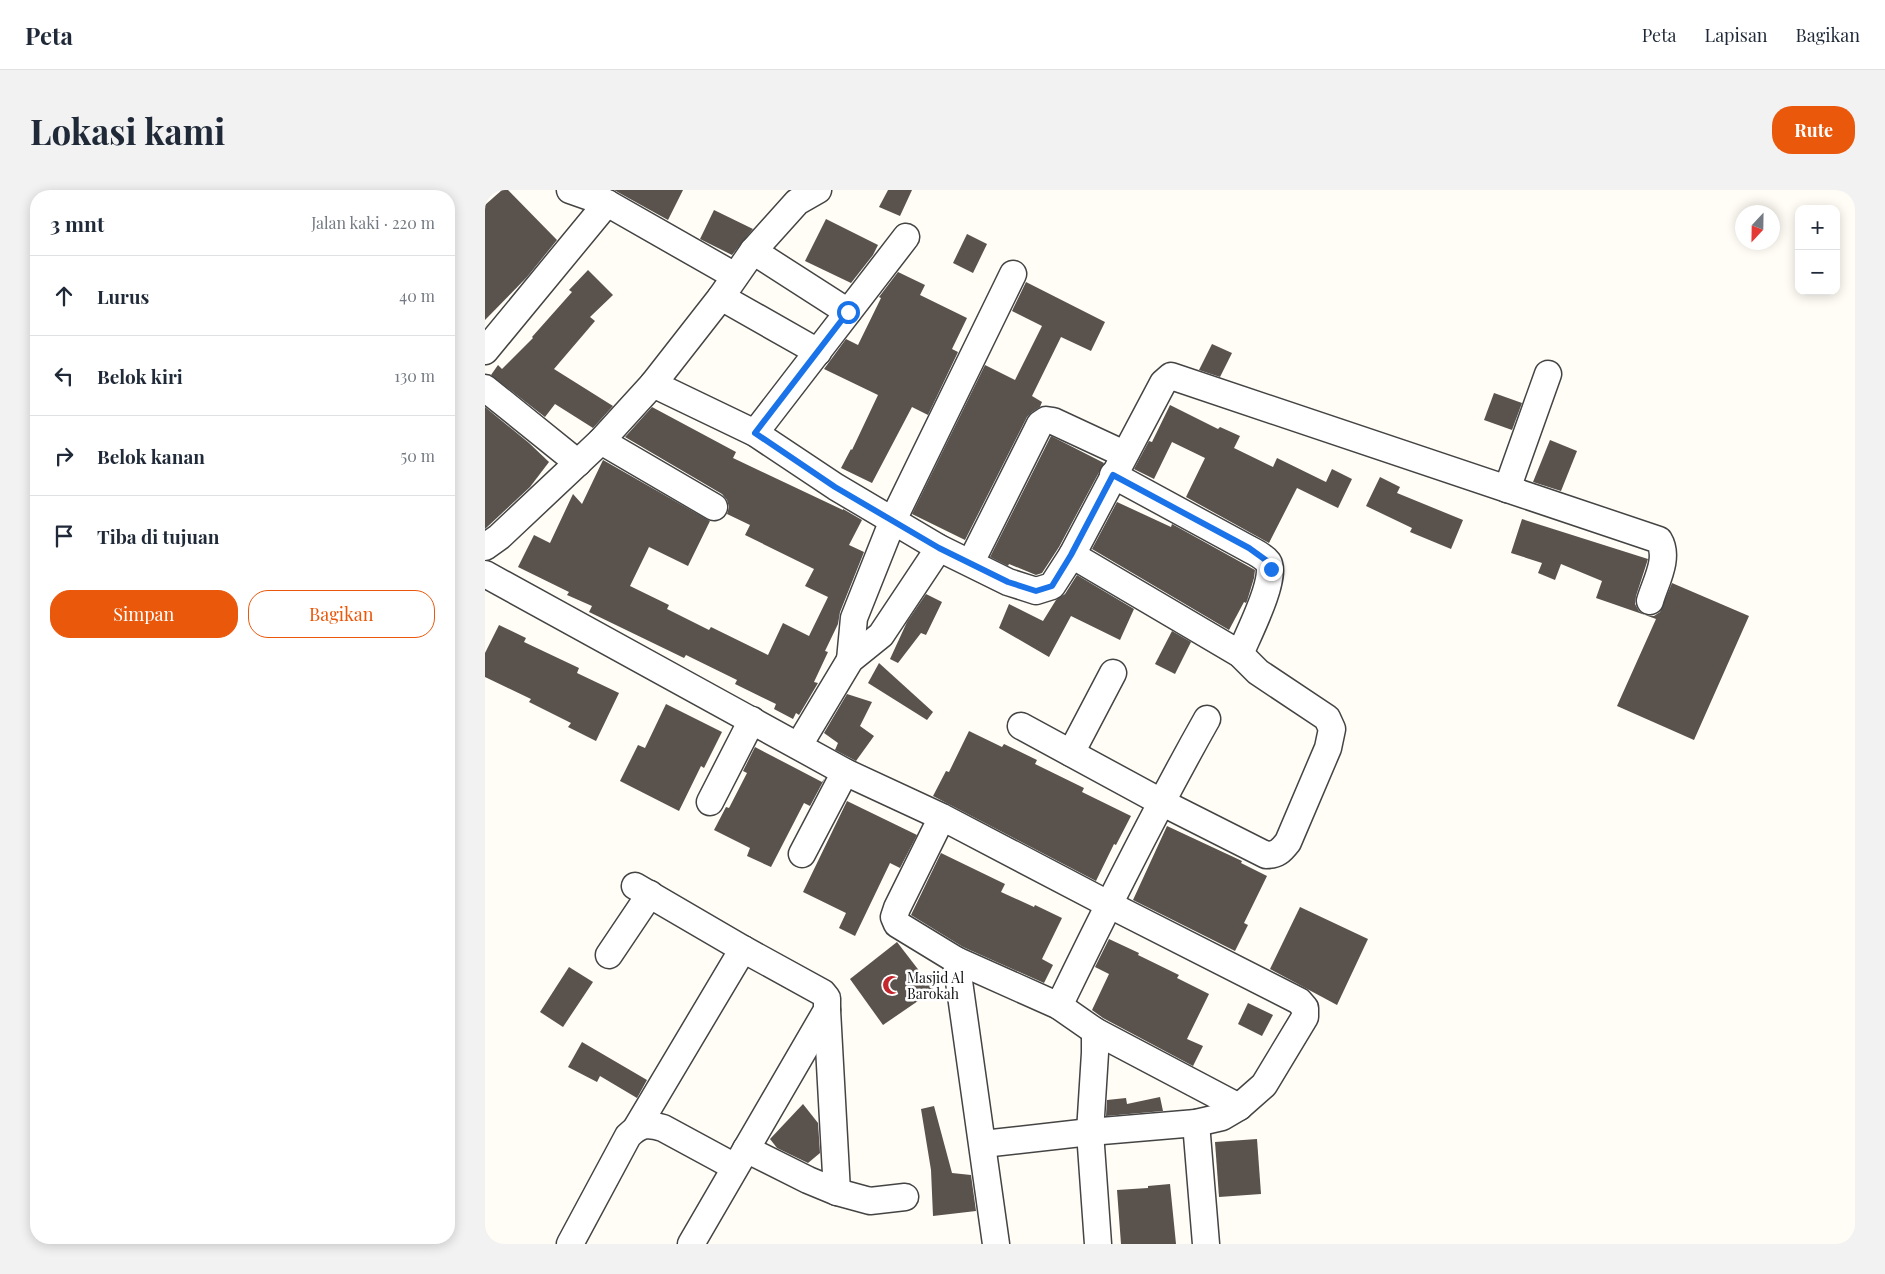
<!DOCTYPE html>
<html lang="id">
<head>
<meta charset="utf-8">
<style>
  :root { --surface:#fff; --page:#f2f2f3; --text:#1f2937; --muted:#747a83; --line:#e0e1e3; --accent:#ea580c }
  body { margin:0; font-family:"Playfair Display",serif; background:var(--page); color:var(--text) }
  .controls { position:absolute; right:15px; top:15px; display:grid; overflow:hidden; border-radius:10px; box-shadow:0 2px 12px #0003 }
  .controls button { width:45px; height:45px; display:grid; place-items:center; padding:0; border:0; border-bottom:1px solid var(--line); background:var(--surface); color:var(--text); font:25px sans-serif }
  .compass { position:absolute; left:1250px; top:15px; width:45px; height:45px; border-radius:50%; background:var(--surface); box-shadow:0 2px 12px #0003; rotate:202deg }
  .stop { position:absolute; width:15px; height:15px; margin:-11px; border:4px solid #1a73e8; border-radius:50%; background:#fff }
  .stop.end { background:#1a73e8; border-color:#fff; box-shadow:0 1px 5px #0008 }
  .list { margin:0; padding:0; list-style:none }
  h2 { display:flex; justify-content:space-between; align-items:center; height:65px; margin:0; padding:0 20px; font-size:21px }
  h2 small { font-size:16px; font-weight:400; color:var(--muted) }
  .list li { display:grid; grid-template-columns:32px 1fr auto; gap:15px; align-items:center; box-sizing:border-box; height:80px; padding:0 20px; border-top:1px solid var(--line) }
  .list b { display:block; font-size:19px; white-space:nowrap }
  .list em { font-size:16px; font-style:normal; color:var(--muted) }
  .actions { display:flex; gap:10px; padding:15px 20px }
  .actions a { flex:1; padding:11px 0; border:1px solid var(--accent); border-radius:20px; text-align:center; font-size:18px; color:var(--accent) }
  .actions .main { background:var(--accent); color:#fff }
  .icon { flex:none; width:28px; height:28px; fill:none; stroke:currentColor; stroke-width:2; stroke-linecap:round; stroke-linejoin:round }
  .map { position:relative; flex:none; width:1370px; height:1054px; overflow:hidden; border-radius:20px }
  header { display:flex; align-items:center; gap:30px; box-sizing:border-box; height:70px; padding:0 25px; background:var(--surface); border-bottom:1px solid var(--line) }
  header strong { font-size:24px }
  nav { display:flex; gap:28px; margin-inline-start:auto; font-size:18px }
  .intro { display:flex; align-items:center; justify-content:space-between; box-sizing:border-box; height:120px; padding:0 30px }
  h1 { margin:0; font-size:35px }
  .button { padding:12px 22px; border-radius:20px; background:var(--accent); color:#fff; font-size:18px; font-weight:700 }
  main { display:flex; gap:30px; padding:0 30px }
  aside { flex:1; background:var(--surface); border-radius:20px; box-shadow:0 2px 12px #0003 }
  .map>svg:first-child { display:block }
</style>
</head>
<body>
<header>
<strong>Peta</strong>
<nav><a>Peta</a><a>Lapisan</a><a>Bagikan</a></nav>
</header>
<div class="intro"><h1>Lokasi kami</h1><a class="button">Rute</a></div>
<main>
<aside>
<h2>3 mnt<small>Jalan kaki · 220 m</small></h2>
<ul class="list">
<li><svg class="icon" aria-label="ahead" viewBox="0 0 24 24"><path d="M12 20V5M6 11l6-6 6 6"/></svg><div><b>Lurus</b></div><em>40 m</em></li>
<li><svg class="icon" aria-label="left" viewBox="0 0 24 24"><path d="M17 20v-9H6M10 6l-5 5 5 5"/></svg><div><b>Belok kiri</b></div><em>130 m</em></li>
<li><svg class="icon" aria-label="right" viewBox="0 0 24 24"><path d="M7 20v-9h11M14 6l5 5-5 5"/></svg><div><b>Belok kanan</b></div><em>50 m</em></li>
<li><svg class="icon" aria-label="arrive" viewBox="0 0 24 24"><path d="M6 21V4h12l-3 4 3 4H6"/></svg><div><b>Tiba di tujuan</b></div></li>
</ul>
<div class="actions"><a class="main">Simpan</a><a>Bagikan</a></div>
</aside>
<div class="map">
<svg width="1370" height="1054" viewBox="0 0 1370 1054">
  <rect width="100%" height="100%" fill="#fffdf5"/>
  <g fill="#5a524d">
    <path d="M 17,0 L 23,0 L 72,50 L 42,87 L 0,130 L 0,15 Z"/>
    <path d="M 129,0 L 198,0 L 183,30 Z"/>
    <path d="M 403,0 L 427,0 L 415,26 L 394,17 Z"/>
    <path d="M 229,20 L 268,39 L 247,65 L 215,49 Z"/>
    <path d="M 341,29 L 393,55 L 388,65 L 366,93 L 320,71 Z"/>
    <path d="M 482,44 L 502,54 L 488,83 L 468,73 Z"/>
    <path d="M 103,80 L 128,105 L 105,127 L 110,131 L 69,179 L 128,216 L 108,238 L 70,214 L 60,227 L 6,185 L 13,175 L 17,179 L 48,148 L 47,147 L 87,102 L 84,100 Z"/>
    <path d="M 413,82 L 440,95 L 435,105 L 482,128 L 467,159 L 473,162 L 443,225 L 427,217 L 387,293 L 356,278 L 366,259 L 367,260 L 393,205 L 339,179 L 361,149 L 373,155 L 396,108 L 394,107 Z"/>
    <path d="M 541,92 L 620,132 L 606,161 L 576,147 L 547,206 L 557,212 L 555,217 L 547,222 L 542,227 L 480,350 L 427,324 L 500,175 L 530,190 L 557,136 L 527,121 Z"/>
    <path d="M 727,154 L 747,163 L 735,187 L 714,180 Z"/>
    <path d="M 1009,203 L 1037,213 L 1027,240 L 999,230 Z"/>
    <path d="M 685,215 L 733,239 L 735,237 L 755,246 L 749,258 L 788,277 L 792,268 L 841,292 L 847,279 L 867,289 L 853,318 L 812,298 L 784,353 L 701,307 L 720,268 L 687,252 L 669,289 L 649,279 L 664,251 L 667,252 Z"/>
    <path d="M 0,217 L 44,253 L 64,272 L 45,297 L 0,339 Z"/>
    <path d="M 167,217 L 251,262 L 248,268 L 358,320 L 358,319 L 377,330 L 364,355 L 379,362 L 355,422 L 353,434 L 340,461 L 343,462 L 329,492 L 333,493 L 314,525 L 311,523 L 308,529 L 289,519 L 291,514 L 250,494 L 252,490 L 201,465 L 199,468 L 104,422 L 107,416 L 82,405 L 84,402 L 33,377 L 49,345 L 65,353 L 88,304 L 97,314 L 118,270 L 225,331 L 203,376 L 164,357 L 145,396 L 184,415 L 182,419 L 224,440 L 226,437 L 283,465 L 298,433 L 324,446 L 343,407 L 320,396 L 329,379 L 260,345 L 265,335 L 242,324 L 244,317 L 242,310 L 237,304 L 140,247 Z"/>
    <path d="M 566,246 L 619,273 L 574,357 L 557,383 L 551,385 L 524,374 L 523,376 L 505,367 Z"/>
    <path d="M 1065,250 L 1092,261 L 1076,301 L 1048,292 Z"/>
    <path d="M 895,287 L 915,297 L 912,303 L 978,330 L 966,359 L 925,342 L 927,338 L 881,316 Z"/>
    <path d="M 632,312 L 686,337 L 687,334 L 770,380 L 769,388 L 762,411 L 761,413 L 759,412 L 744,440 L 607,359 Z"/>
    <path d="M 1037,329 L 1163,369 L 1151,406 L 1150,414 L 1154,421 L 1160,425 L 1111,408 L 1117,391 L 1076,374 L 1070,390 L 1053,383 L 1057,373 L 1026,363 Z"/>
    <path d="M 592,385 L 649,419 L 635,450 L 586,426 L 564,467 L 514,438 L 524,414 L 558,431 L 571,410 L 580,404 Z"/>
    <path d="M 1187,393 L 1264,426 L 1209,550 L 1132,516 L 1171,429 L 1160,425 L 1169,426 L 1175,422 Z"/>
    <path d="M 441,404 L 457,412 L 441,445 L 436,443 L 413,473 L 405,469 L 422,432 Z"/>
    <path d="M 14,435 L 41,448 L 39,452 L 94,478 L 92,483 L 134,503 L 111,551 L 83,537 L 86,533 L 44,512 L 46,509 L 0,487 L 0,463 Z"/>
    <path d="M 687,441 L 706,452 L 690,484 L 670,474 Z"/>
    <path d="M 394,473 L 448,522 L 442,530 L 383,493 Z"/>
    <path d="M 362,504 L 387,512 L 375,536 L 389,546 L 371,571 L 350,560 L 353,553 L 339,543 Z"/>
    <path d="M 181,514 L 237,542 L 219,578 L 216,576 L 194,621 L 135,591 L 153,555 L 160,558 Z"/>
    <path d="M 484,541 L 517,557 L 519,554 L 552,570 L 550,574 L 599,598 L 597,602 L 646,626 L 631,655 L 629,654 L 611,691 L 448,606 L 461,581 L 464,582 Z"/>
    <path d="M 270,557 L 337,592 L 340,588 L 325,616 L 319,613 L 286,677 L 262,666 L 265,658 L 229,640 L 241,617 L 244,618 L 262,583 L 258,581 Z"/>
    <path d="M 362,611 L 432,645 L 415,678 L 405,673 L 370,746 L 354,738 L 361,723 L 318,702 Z"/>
    <path d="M 682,636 L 757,671 L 756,673 L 782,686 L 759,733 L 763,735 L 750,761 L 648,710 Z"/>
    <path d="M 456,663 L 520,694 L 516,702 L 549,717 L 550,715 L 577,728 L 557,769 L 568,775 L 559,793 L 478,757 L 426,725 Z"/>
    <path d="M 815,717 L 883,749 L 852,815 L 785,779 Z"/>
    <path d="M 624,749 L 654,763 L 653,765 L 694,785 L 692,788 L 724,804 L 702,849 L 718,856 L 708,876 L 618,828 L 607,820 L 624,784 L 610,777 Z"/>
    <path d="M 412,752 L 449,800 L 398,835 L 365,789 Z"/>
    <path d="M 84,777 L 108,792 L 78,837 L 55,822 Z"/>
    <path d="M 763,813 L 788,825 L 777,846 L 753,834 Z"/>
    <path d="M 97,852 L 162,890 L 152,908 L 115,886 L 112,892 L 83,877 Z"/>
    <path d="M 675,907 L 678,921 L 621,926 L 622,910 L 641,908 L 642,914 Z"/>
    <path d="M 318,914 L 333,933 L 335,963 L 323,973 L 292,958 L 285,949 Z"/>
    <path d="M 449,916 L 467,983 L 486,985 L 491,1021 L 448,1026 L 446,980 L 436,919 Z"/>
    <path d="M 772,949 L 776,1004 L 734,1007 L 730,952 Z"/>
    <path d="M 685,994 L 691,1054 L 636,1054 L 632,1000 L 663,998 L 663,996 Z"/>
  </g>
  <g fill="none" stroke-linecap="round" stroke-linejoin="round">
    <g stroke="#444" stroke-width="29">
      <g id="minor">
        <path d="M 85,0 L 122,13"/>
        <path d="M 268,61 L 363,122"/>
        <path d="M 236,107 L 333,162"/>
        <path d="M 0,161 L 122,13 L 250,86"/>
        <path d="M 168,194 L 270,243 L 351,297 L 454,358 L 523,392 L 551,401 L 567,396 L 587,365 L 678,193 L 686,186 L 1174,350 C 1185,368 1170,393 1165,411"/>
        <path d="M 0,198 L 93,273"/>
        <path d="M 270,243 L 421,47"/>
        <path d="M 116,251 L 229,317"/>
        <path d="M 628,285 L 764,359 C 770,362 779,367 783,372 C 793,387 762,447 755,464"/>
        <path d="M 1022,299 L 1063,184"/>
        <path d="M 0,357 L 14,347 L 116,251 L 168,194 L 236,107 L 268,61 L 312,12 L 333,0"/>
        <path d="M 486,372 L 555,234 L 561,230 L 568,231 L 639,264"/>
        <path d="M 0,384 L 360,582 L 457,627 L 623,714 L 814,811 L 820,818 L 820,827 L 779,895 L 754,917 L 610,841 L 574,816 L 471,770 L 412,734 L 409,727 L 412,718 L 457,627"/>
        <path d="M 365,470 L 369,428 L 408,330 L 528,84"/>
        <path d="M 536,536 L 676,612 L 781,665 C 792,665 796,661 803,652 L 843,558 L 847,539 L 842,528 L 773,482 L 755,464 L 587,365"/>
        <path d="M 314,555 L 365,470 L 396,445 L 454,358"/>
        <path d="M 586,563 L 628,483"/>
        <path d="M 225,612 L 267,530"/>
        <path d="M 317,664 L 360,582"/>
        <path d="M 150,696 L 258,759 L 338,803 L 342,808 L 342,820 L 206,1054"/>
        <path d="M 124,765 L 165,704"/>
        <path d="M 471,770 L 511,1054"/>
        <path d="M 574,816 C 621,719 669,623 722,529"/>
        <path d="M 342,820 L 352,1002"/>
        <path d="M 610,841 L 610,863 L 605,942 L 613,1054"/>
        <path d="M 711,933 L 721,1054"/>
        <path d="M 152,937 L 258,759"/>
        <path d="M 498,954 L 605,942 L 711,933 L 737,927 L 754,917"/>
        <path d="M 261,959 L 323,990 L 352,1002 L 385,1011 L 420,1007"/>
        <path d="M 85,1054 L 143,946 C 155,934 162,933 178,938 L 250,977"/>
      </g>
    </g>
    <use href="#minor" stroke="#fff" stroke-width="26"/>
  </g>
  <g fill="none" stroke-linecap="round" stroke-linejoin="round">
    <path stroke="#1a73e8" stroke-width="6" d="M 363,122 L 270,243 L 350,297 L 454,358 L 523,392 L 551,401 L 567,396 L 586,365 L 628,285 L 764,358 L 782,371 L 786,379"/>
  </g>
  <defs>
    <g id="mosque-bare" transform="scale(1.5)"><path d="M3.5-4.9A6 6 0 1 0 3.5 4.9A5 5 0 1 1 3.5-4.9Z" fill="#c4262e" stroke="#fff" stroke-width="2.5" paint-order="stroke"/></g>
  </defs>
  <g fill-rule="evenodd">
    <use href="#mosque-bare" x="407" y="795"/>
  </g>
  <g text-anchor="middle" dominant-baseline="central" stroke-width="5" stroke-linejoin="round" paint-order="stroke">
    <g font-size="14" fill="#111" stroke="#fff" text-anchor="start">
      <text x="422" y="787">Masjid Al<tspan x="422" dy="16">Barokah</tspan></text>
    </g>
  </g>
</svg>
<div class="controls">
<button>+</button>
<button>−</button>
</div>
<svg class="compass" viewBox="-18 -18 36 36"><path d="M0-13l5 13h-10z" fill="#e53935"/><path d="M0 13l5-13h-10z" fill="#747a83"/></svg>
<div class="stop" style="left:363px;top:122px"></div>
<div class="stop end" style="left:786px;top:379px"></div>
</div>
</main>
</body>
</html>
